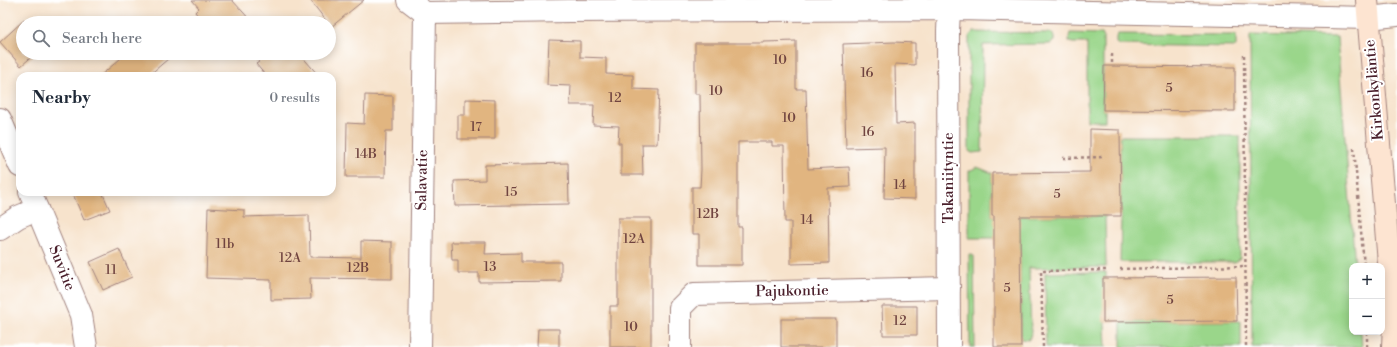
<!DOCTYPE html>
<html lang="en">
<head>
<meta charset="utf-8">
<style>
  :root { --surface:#fff; --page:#f2f2f3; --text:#1f2937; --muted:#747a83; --line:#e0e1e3 }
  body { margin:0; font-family:"Libre Bodoni",serif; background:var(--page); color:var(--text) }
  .controls { position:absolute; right:12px; bottom:12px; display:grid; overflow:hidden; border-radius:8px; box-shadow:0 2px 10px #0003 }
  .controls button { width:36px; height:36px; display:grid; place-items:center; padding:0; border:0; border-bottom:1px solid var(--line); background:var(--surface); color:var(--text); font:20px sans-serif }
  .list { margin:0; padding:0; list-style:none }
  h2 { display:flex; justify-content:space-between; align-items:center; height:52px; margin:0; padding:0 16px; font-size:17px }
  h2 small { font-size:13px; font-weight:400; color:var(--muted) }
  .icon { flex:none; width:22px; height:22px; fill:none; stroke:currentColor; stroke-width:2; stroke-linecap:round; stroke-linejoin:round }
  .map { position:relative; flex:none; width:1397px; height:347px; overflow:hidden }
  .search { position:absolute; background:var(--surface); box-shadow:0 2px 10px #0003; left:16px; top:16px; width:320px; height:44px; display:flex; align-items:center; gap:10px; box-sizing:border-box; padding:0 14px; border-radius:22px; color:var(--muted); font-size:15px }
  .panel { position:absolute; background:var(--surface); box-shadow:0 2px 10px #0003; left:16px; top:72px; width:320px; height:124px; border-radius:12px }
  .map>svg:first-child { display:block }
</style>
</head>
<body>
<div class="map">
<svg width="1397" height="347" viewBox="0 0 1397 347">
  <rect width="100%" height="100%" fill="#fff"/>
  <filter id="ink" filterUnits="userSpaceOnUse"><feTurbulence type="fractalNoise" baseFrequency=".025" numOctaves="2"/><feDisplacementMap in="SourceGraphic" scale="8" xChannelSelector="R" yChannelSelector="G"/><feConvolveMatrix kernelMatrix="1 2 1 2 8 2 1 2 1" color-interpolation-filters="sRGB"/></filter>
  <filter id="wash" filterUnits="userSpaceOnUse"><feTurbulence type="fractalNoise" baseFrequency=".012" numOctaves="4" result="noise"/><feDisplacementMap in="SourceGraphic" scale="16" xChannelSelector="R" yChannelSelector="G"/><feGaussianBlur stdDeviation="0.9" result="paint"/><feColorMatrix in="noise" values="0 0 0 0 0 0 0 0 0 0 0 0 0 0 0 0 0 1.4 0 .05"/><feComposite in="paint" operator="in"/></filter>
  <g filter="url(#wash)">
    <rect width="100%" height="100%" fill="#f7e3cc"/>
    <g fill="#9ad68a" stroke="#727a5a">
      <path d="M 973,32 L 1052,33 L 1054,37 L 1054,41 L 1050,44 L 983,45 L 982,152 L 972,153 L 969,151 L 969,37 Z"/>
      <path d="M 1070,33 L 1103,34 L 1103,110 L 1105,110 L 1105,121 L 1087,121 L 1087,43 L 1073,43 L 1069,41 L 1069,37 Z"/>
      <path d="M 1118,34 L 1236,35 L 1236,47 L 1119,45 L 1116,43 L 1116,37 Z"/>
      <path d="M 1250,35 L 1337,37 L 1355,266 L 1352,266 L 1352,332 L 1361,332 L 1362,347 L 1252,347 Z"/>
      <path d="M 1120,136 L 1240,136 L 1240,258 L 1235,262 L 1120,262 L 1121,216 Z"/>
      <path d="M 977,167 L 992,173 L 992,216 L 1105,216 L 1106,267 L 1029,268 L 1031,333 L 1029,340 L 1021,339 L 1020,238 L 969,238 L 969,171 Z"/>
      <path d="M 969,254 L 974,256 L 975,347 L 970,347 Z"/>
      <path d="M 1106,272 L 1106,278 L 1103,278 L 1106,347 L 1046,347 L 1045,273 Z"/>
      <path d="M 1241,321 L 1241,347 L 1121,347 L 1121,322 Z"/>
    </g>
    <g id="blocks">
      <g fill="#e1b580">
        <path d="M 192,0 L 232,0 L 253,23 L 204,23 L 195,12 L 199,8 Z"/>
        <path d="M 310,0 L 364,0 L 331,27 Z"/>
        <path d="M 24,20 L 27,23 L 23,23 L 23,53 L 36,53 L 21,66 L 0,42 Z"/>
        <path d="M 549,40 L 580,41 L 580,57 L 606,58 L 606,74 L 633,75 L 633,89 L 659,90 L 657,144 L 642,144 L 643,175 L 621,175 L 621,143 L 618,143 L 619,126 L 593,125 L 594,105 L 570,105 L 571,86 L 547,85 Z"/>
        <path d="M 796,41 L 796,89 L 806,89 L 808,169 L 849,167 L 850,187 L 828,188 L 829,263 L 791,264 L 791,222 L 785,222 L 784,146 L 772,146 L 772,142 L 738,142 L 738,227 L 742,227 L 742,265 L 699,265 L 699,234 L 692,234 L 692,187 L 700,187 L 701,170 L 700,94 L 695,94 L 695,43 L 764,43 L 764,42 Z"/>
        <path d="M 894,42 L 915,43 L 915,65 L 895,64 L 896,124 L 915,123 L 915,199 L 884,198 L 885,147 L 846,148 L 843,44 Z"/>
        <path d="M 127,53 L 175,53 L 148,76 L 100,76 Z"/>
        <path d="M 251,53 L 299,53 L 319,76 L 266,76 L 256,64 L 259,62 Z"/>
        <path d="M 1104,66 L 1235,67 L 1235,111 L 1103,110 Z"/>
        <path d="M 365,95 L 393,96 L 393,131 L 386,131 L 385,177 L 346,177 L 347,123 L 364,124 Z"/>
        <path d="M 465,99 L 495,100 L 495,139 L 458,139 L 458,115 L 465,115 Z"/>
        <path d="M 1090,129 L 1120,130 L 1121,216 L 1020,216 L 1021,347 L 994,347 L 994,216 L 992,216 L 992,173 L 1090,172 Z"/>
        <path d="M 568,163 L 569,204 L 455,206 L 454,181 L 485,180 L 485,165 Z"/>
        <path d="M 72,192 L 102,192 L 110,210 L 84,220 Z"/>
        <path d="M 208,208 L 244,210 L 244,217 L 309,215 L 310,257 L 361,258 L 361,241 L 392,242 L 392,279 L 310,278 L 311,299 L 271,300 L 271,280 L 206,278 Z"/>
        <path d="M 618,218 L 651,218 L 651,347 L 610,347 L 610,306 L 618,306 Z"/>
        <path d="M 451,242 L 486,242 L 485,254 L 521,253 L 521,262 L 561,262 L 561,281 L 479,282 L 479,273 L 458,273 L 458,260 L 452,260 Z"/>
        <path d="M 119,249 L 132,277 L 103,290 L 90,262 Z"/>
        <path d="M 1236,277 L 1237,321 L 1103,322 L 1103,278 Z"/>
        <path d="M 882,306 L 917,306 L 917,335 L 883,335 Z"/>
        <rect x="781" y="319" width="55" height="28"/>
        <path d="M 538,329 L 559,329 L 559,347 L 537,347 Z"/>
      </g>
    </g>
  </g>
  <g filter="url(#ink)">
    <use href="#blocks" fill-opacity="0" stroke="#a0817c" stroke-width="1"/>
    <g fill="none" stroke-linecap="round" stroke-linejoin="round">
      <g stroke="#a0817c" stroke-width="24">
        <g id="street">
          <path d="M 408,0 L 425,13 L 570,11 L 959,9 L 1326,17 L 1368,18 L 1397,15"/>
          <path d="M 0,119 L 20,166"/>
          <path d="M 30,192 L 81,315 L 86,347"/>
          <path d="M 0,229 L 18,217 L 37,209"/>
          <path d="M 420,347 L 425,13"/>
          <path d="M 680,347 L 680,308 L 694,294 L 949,288"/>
          <path d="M 949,347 L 948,31 L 949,9"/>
        </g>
      </g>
      <g stroke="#a0817c" stroke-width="24">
        <path id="secondary" d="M 1367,0 L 1394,323 L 1393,347"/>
      </g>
      <g stroke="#a0817c" stroke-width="2.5" stroke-dasharray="3 3" stroke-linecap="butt">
        <path d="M 1112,54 L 1112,66"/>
        <path d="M 1244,55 L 1246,347"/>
        <path d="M 1354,148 L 1364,266"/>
        <path d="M 1063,158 L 1105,157"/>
        <path d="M 1120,269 L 1246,266"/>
        <path d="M 1367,332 L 1367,347"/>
        <path d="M 1043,347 L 1041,271 L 1106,270"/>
      </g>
      <use href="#street" stroke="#fff" stroke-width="22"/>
      <use href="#secondary" stroke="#fde4d1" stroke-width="22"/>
    </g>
  </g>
  <g text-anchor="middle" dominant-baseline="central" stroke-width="4" stroke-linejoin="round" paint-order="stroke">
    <g font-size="13" fill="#704440">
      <text x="780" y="60">10</text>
      <text x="867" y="73">16</text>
      <text x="1169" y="88">5</text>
      <text x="716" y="91">10</text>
      <text x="615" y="98">12</text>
      <text x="789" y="118">10</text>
      <text x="476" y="127">17</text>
      <text x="868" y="132">16</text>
      <text x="366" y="154">14B</text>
      <text x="900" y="185">14</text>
      <text x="511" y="192">15</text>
      <text x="1057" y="194">5</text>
      <text x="708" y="214">12B</text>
      <text x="807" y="220">14</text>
      <text x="634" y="239">12A</text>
      <text x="225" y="244">11b</text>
      <text x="290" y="258">12A</text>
      <text x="490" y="267">13</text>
      <text x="358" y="268">12B</text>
      <text x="111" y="270">11</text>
      <text x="1007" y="288">5</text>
      <text x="1170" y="300">5</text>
      <text x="900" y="321">12</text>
      <text x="631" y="327">10</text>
    </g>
    <g font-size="15" fill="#4a1f2b" stroke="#fff">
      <text transform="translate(1374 90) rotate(-95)">Kirkonkyläntie</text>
      <text transform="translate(948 178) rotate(-90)">Takaniityntie</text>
      <text transform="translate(422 180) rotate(-89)">Salavatie</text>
      <text transform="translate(62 268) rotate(68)">Suvitie</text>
      <text transform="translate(792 291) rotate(-1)">Pajukontie</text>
    </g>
  </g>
</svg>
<div class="controls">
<button>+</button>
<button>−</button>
</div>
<div class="search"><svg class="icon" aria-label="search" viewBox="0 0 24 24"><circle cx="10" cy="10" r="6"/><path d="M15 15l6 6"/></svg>Search here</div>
<section class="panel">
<h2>Nearby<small>0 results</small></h2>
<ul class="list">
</ul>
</section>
</div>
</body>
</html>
